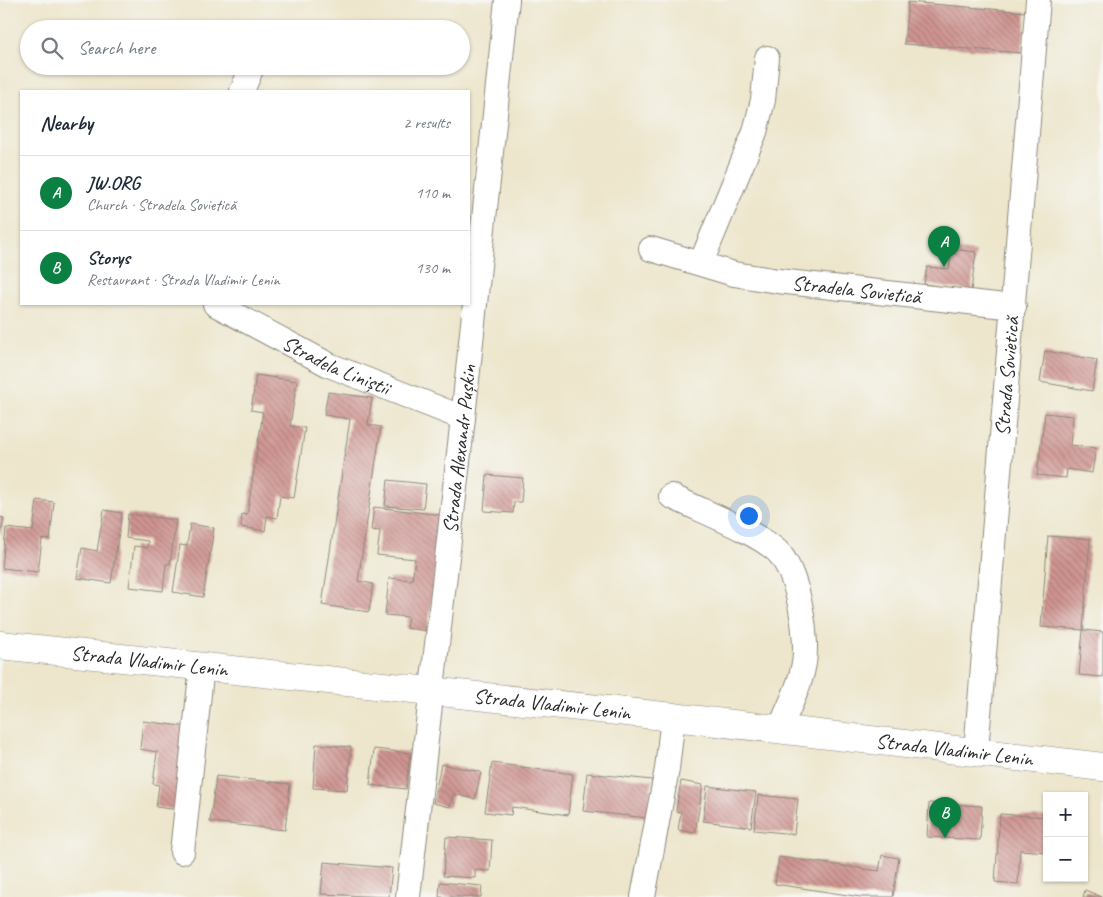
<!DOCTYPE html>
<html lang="en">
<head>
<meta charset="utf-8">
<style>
  :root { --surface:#fff; --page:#f2f2f3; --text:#1f2937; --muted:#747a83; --line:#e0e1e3; --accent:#0b8043 }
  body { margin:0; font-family:Caveat,sans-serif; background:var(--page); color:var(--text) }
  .controls { position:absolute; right:15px; bottom:15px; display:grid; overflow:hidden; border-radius:0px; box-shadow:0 1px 4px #0004 }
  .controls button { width:45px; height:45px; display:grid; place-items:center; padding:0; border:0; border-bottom:1px solid var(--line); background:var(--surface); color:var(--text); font:25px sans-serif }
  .you { position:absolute; left:748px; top:515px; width:18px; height:18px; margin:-12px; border:4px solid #fff; border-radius:50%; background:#1a73e8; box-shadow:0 0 0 8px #1a73e833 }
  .badge { display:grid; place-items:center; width:32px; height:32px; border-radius:50%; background:var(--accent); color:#fff; font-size:16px; font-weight:700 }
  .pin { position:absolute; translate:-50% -41px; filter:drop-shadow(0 1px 2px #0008) }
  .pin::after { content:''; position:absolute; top:26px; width:18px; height:15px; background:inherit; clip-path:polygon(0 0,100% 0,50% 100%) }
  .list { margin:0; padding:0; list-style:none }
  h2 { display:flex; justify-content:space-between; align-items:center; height:65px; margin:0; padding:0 20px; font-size:21px }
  h2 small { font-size:16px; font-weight:400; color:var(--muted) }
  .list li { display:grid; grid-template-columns:32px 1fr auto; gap:15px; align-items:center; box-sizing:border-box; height:75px; padding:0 20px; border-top:1px solid var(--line) }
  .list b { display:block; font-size:19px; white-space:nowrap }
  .list p { margin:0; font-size:16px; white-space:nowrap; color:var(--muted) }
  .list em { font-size:16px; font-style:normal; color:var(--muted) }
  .icon { flex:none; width:28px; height:28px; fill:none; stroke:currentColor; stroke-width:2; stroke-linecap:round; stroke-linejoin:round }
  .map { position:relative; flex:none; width:1103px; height:897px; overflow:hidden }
  .search { position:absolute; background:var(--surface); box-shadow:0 1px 4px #0004; left:20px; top:20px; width:450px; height:55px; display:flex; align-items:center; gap:12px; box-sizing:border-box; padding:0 18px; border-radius:28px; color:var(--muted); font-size:19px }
  .panel { position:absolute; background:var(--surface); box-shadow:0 1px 4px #0004; left:20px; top:90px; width:450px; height:215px; border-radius:0px }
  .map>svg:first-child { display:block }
</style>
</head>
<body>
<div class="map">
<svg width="1103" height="897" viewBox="0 0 1103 897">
  <defs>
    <pattern id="building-back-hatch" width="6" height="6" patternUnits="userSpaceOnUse" patternTransform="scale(1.25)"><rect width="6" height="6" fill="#cf9491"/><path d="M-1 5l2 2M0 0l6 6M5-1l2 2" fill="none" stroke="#a87977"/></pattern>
  </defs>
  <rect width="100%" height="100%" fill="#f6f6f2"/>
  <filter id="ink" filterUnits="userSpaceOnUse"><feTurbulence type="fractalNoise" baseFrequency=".02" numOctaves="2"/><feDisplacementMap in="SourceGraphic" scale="10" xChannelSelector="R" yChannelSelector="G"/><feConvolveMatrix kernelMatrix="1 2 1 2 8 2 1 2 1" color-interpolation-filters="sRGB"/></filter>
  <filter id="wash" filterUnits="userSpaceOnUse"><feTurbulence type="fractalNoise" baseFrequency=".0096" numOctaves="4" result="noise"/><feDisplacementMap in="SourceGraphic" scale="20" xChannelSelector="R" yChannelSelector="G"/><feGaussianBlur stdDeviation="1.12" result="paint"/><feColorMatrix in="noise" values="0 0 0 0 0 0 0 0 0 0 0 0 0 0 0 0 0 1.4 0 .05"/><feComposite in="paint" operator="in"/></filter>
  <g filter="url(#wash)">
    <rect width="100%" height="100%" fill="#ede6cc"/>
    <g id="blocks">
      <g fill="url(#building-back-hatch)">
        <path d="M 908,2 L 1026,12 L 1022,53 L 904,44 Z"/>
        <path d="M 952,249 L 976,252 L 971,291 L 924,284 L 927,267 L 949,269 Z"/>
        <path d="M 1045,351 L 1097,360 L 1092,391 L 1040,382 Z"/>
        <path d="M 256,375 L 297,381 L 290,426 L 305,428 L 294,498 L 280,496 L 277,518 L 267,516 L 265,531 L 241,527 L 242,514 L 247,515 L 263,412 L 251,410 Z"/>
        <path d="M 328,392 L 372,398 L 368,425 L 381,427 L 358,581 L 373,584 L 369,612 L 322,605 L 350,419 L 324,415 Z"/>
        <path d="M 1045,413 L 1073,416 L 1070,445 L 1096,448 L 1092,473 L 1067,469 L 1066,478 L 1037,475 Z"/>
        <path d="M 487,475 L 523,478 L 521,502 L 514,502 L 513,513 L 484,511 Z"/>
        <path d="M 388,480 L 426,484 L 423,509 L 385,506 Z"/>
        <path d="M 37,500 L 54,502 L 50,540 L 42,539 L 38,572 L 2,568 L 6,528 L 33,531 Z"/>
        <path d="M 374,507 L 442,515 L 428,631 L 406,628 L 408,617 L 385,615 L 389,578 L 412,580 L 415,559 L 377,555 L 380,531 L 371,530 Z"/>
        <path d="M 104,510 L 122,513 L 111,583 L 77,578 L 82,548 L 97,551 Z"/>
        <path d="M 128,514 L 176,520 L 170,564 L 166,564 L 163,591 L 129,587 L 134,546 L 147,548 L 148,541 L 126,538 Z"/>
        <path d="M 0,517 L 4,518 L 1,534 L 0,534 Z"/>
        <path d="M 190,524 L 214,528 L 203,597 L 173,592 L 180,545 L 187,546 Z"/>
        <path d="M 1048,536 L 1090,539 L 1083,630 L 1041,627 Z"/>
        <path d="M 1083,630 L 1103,632 L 1103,677 L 1079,675 Z"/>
        <path d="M 143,721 L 189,727 L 179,810 L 156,807 L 159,785 L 153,784 L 157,752 L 140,749 Z"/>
        <path d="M 316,744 L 351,747 L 347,790 L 313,788 Z"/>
        <path d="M 374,749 L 410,753 L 406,789 L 370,785 Z"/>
        <path d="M 492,763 L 573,774 L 568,815 L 512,807 L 511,815 L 485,812 Z"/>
        <path d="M 441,764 L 481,772 L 475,799 L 453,794 L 450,807 L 433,803 Z"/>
        <path d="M 587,773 L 652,780 L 648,818 L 583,811 Z"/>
        <path d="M 216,776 L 290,784 L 285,830 L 210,822 Z"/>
        <path d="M 681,781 L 703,785 L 695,833 L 678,830 L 681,812 L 676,811 Z"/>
        <path d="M 707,786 L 756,792 L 751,827 L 703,821 Z"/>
        <path d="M 758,795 L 798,799 L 794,834 L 754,830 Z"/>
        <path d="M 929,803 L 982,806 L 980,840 L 927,837 Z"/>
        <path d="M 1000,814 L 1047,817 L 1047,852 L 1020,850 L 1018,884 L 995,882 Z"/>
        <path d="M 446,837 L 492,840 L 490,871 L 475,870 L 475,878 L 443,876 Z"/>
        <path d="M 882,855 L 899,858 L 893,897 L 861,897 L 775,884 L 779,857 L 879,871 Z"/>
        <path d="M 324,862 L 392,868 L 389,897 L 321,894 Z"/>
        <path d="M 440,882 L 482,886 L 481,897 L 439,897 Z"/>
        <path d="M 1085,890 L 1102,897 L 1083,897 Z"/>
      </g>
    </g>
  </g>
  <g filter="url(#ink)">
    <use href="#blocks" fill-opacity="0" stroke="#8c887c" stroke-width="1"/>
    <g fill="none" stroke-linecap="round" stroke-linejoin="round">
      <g stroke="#8c887c" stroke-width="26">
        <g id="minor">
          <path d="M 242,91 L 250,72"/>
          <path id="s1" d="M 651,249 L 734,274 L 778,281 L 1014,307"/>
          <path d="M 701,263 L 755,132 L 763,100 L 767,58"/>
          <path id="s2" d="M 215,304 L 329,365 L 463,418"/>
          <path d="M 671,496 C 699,510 755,531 777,551 C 798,571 810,641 803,668 C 799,689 787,710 780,729"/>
          <path id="s3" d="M 976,751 L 1038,0"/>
          <path d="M 182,852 L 202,666"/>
          <path id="s4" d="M 408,897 L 463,418 L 507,0"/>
          <path d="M 643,897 L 667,769 L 673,717"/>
        </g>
      </g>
      <g stroke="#8c887c" stroke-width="29">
        <g id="major">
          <path id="s5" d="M 0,645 L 673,717 L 1103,767"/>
        </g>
      </g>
      <use href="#minor" stroke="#fff" stroke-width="24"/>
      <use href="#major" stroke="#fff" stroke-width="28"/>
    </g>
  </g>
  <g text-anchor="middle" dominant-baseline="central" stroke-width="4" stroke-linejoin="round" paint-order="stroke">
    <g font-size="21" fill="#2b2b2b" stroke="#f6f6f2">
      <text stroke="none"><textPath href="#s1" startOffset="210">Stradela Sovietică</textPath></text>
      <text stroke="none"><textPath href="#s2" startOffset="136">Stradela Liniștii</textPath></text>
      <text stroke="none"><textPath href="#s3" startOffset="376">Strada Sovietică</textPath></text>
      <text stroke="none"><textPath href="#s4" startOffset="451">Strada Alexandr Pușkin</textPath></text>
      <text stroke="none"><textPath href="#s5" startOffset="150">Strada Vladimir Lenin</textPath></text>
      <text stroke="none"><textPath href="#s5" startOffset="555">Strada Vladimir Lenin</textPath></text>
      <text stroke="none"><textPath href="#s5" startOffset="960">Strada Vladimir Lenin</textPath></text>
    </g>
  </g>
</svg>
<div class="controls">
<button>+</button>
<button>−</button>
</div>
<div class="you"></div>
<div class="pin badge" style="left:944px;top:267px">A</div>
<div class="pin badge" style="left:945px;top:838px">B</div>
<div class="search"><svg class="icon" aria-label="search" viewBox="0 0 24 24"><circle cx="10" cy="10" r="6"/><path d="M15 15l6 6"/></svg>Search here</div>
<section class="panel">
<h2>Nearby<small>2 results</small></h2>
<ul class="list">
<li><span class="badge">A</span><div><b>JW.ORG</b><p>Church · Stradela Sovietică</p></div><em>110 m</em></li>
<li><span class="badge">B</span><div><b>Storys</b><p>Restaurant · Strada Vladimir Lenin</p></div><em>130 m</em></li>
</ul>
</section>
</div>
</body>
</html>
